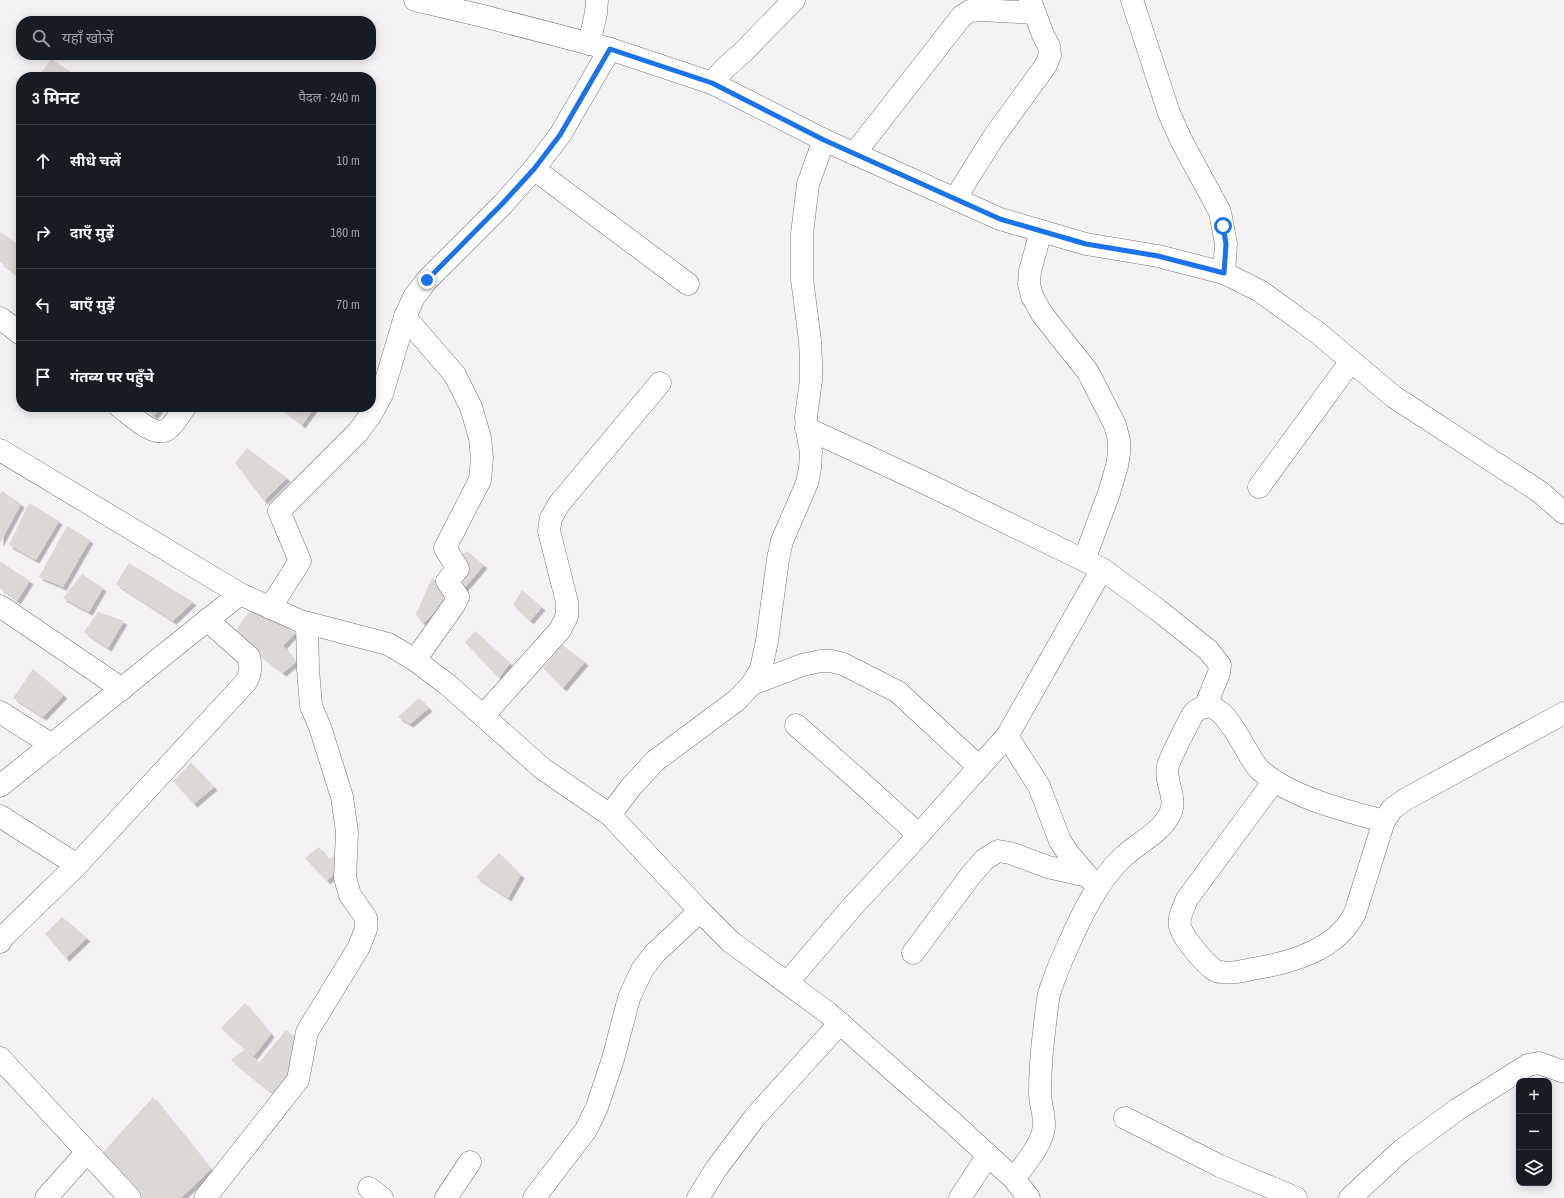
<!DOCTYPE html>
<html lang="hi">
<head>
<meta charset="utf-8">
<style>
  :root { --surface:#171b24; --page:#242831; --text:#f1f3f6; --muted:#9ea1a6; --line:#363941 }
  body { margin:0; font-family:"Archivo Narrow","Noto Sans Devanagari",sans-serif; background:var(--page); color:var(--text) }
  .controls { position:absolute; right:12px; bottom:12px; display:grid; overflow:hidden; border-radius:8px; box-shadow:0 2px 10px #0003 }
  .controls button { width:36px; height:36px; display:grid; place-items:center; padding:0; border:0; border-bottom:1px solid var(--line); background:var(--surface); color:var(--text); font:20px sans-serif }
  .stop { position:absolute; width:12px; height:12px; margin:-9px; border:3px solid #1a73e8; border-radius:50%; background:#fff }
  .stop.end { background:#1a73e8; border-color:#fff; box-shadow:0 1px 4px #0008 }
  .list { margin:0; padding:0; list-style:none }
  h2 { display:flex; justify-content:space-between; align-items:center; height:52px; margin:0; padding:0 16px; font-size:17px }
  h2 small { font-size:13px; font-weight:400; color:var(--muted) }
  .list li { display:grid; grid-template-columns:26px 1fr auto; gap:12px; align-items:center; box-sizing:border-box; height:72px; padding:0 16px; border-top:1px solid var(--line) }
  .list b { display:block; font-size:15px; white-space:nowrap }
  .list em { font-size:13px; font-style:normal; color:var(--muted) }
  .icon { flex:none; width:22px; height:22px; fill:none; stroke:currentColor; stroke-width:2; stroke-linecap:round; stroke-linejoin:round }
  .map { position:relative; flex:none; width:1564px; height:1198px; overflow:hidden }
  .search { position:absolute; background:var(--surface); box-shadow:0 2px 10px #0003; left:16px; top:16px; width:360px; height:44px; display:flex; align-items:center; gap:10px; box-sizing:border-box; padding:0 14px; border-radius:16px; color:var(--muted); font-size:15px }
  .panel { position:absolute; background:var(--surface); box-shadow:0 2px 10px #0003; left:16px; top:72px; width:360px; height:340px; border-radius:16px }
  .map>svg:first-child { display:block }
</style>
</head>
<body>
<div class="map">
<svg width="1564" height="1198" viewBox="0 0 1564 1198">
  <defs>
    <filter id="shadow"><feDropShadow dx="3.5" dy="3.5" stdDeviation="0" flood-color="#0004"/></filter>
  </defs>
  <rect width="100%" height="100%" fill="#f4f2f5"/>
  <g fill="#dbd8d5" filter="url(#shadow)">
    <path d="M 51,59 L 79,77 L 38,77 Z"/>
    <path d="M 1,232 L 21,247 L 21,278 L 0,262 L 0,234 Z"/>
    <path d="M 144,407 L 161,407 L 154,416 Z"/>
    <path d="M 280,407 L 315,407 L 302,425 Z"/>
    <path d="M 247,448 L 287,478 L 264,501 L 235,463 Z"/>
    <path d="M 2,491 L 21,504 L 0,543 L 0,494 Z"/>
    <path d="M 29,503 L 59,521 L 36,560 L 9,545 Z"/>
    <path d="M 67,526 L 90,540 L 63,587 L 39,577 Z"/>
    <path d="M 467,551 L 484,565 L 461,592 L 456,558 Z"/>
    <path d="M 1,562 L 30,581 L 17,601 L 0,588 L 0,564 Z"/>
    <path d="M 129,563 L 193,602 L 173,621 L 116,584 Z"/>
    <path d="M 82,574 L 103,588 L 89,612 L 63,598 Z"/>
    <path d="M 432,578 L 452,594 L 423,624 L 416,614 Z"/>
    <path d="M 522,590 L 542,607 L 530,621 L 513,605 Z"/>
    <path d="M 254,605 L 295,633 L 283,646 L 296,662 L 283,673 L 233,634 Z"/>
    <path d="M 98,612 L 124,621 L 108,648 L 84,632 Z"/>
    <path d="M 475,631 L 510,663 L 499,678 L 465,642 Z"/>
    <path d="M 562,645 L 585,662 L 563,688 L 543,668 Z"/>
    <path d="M 33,669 L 64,695 L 43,717 L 13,698 Z"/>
    <path d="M 419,698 L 429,708 L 410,724 L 398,717 Z"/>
    <path d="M 191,763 L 214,787 L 194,804 L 173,781 Z"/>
    <path d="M 319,847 L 328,859 L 337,855 L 344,865 L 327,881 L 305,858 Z"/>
    <path d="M 499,853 L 521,875 L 508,898 L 476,877 Z"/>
    <path d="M 62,917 L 87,938 L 66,958 L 45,934 Z"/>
    <path d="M 245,1003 L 271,1034 L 254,1056 L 247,1051 L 259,1063 L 286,1030 L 302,1042 L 291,1057 L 297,1068 L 273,1094 L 231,1060 L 245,1049 L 221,1028 Z"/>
    <path d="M 153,1097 L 211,1169 L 181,1198 L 142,1198 L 100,1156 Z"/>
  </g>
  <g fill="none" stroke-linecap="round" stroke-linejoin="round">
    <g stroke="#757476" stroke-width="23">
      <g id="street">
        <path d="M 415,0 L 483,16 L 610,49 L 712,83 L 824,140 L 1000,219 L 1086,244 L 1158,256 L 1224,273 L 1260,291 L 1318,333 L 1394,397 L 1540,492 L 1564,513"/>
        <path d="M 1132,0 L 1169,113 L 1181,140 L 1220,212 L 1226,244 L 1224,273"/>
        <path d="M 589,44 L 596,13 L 597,0"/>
        <path d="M 712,83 L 725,68 L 742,53 L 794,0"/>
        <path d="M 854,154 L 962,16 L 970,11 L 981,10 L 1035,13"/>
        <path d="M 534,169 L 688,284"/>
        <path d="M 955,199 L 993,138 L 1046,65 L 1050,55 L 1049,46 L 1043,35 L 1030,0"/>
        <path d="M 1041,231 L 1030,271 L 1029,284 L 1032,296 L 1042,314 L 1088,372 L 1115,425 L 1119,440 L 1119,453 L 1117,466 L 1109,493 L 1084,560"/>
        <path d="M 405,317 L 455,375 L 471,407 L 480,438 L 482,458 L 480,480 L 445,548 L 458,569 L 447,581 L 458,597 L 454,605 L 415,660"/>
        <path d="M 0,318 L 21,334"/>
        <path d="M 120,407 C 131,415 155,439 168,429 C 175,424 180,414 185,407"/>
        <path d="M 806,428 L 925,483 L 1102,569 L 1158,610 L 1208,650 L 1220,665 L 1219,673 L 1205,707"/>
        <path d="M 0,450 L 240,594 L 0,786"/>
        <path d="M 1259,487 L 1351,361"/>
        <path d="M 240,594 L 300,621 L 388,644 L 415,660 L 448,685 L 543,769 L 610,815 L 700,911 L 731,942 L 828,1013 L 953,1123 L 1014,1179 L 1029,1198"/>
        <path d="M 0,606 L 122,689"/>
        <path d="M 270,608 L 300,561 L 279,511 L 358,432 L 372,413 L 382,394 L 405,317 L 414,297 L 427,280 L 503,204 L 534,169 L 560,135 L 610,49"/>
        <path d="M 752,684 L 802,665 L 821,661 L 831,661 L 843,664 L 898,692 L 979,767"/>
        <path d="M 0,712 L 52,745"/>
        <path d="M 483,716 L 560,630 L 567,616 L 567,602 L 549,531 L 551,518 L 559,504 L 660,383"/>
        <path d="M 796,725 L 863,784 L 919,835"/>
        <path d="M 1007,736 L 1039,786 L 1060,841 L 1068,853 L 1090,879"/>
        <path d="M 1274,781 L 1187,899 C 1184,907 1178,917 1180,926 C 1182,937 1204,962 1213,969 C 1215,971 1219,972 1222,972 C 1231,974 1243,971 1252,969 C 1291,963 1337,950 1355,913 L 1384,821 L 1392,809 L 1406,799 L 1564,713"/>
        <path d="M 610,815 L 631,787 L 655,761 L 737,700 L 752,684 L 761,669 L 767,641 L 778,559 L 782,541 L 807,483 L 810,468 L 811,452 L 808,436 L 806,417 L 811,380 L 811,362 L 810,341 L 802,279 L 802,234 L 808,184 L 824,140"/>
        <path d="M 0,816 L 77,865"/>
        <path d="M 0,942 L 4,936 L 77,865 L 246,682 C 251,673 251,667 249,657 L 207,620"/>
        <path d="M 913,953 L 971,875 L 985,859 L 998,851 L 1010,853 L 1048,867 L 1087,876"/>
        <path d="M 787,983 L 852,907 L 907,848 L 1007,736 L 1102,569"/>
        <path d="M 0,1058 L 130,1198"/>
        <path d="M 1125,1118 L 1220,1166 L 1296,1198"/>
        <path d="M 1014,1179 C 1025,1163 1041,1147 1044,1127 C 1045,1116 1040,1104 1040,1093 C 1040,1070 1042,1047 1045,1024 C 1046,1015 1047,1004 1049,994 C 1054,978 1060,963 1067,948 C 1081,916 1097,882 1122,858 C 1137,843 1160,834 1170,814 C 1178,798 1164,782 1168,766 C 1169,760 1190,719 1193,714 C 1195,711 1202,707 1206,707 C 1229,704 1246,758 1261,771 C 1290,797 1346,811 1384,821"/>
        <path d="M 369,1188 L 382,1198"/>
        <path d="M 46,1198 L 87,1152"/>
        <path d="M 205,1198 L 298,1080 L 307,1032 L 359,947 L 366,929 L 366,918 L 350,895 L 345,878 L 347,832 L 342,797 L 320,727 L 311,706 L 308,669 L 307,623"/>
        <path d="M 446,1198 L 470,1162"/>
        <path d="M 534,1198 L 586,1130 L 597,1107 L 613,1059 L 629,998 L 642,970 L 655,953 L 700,911"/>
        <path d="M 698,1198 L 716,1169 L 755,1117 L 840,1023"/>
        <path d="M 960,1198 L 988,1155"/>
        <path d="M 1350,1198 L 1402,1150 L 1458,1109 L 1528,1065 L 1539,1063 L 1564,1072"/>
      </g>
    </g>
    <use href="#street" stroke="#fff" stroke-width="22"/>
  </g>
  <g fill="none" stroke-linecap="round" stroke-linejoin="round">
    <path stroke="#1a73e8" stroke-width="5" d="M 427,280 L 502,204 L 534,169 L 560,135 L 610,49 L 712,83 L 824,140 L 1000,219 L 1086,244 L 1158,256 L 1224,273 L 1226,244 L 1223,226"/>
  </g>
</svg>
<div class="controls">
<button>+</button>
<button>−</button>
<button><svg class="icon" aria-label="layers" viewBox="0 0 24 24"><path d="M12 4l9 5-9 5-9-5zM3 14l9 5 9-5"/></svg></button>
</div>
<div class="stop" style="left:1223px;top:226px"></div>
<div class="stop end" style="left:427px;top:280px"></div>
<div class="search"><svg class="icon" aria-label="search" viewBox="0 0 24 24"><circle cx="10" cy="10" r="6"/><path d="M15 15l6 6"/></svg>यहाँ खोजें</div>
<section class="panel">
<h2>3 मिनट<small>पैदल · 240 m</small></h2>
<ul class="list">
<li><svg class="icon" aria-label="ahead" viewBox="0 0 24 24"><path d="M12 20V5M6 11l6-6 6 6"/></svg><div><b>सीधे चलें</b></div><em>10 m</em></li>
<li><svg class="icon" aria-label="right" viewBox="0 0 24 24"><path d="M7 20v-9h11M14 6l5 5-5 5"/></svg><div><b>दाएँ मुड़ें</b></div><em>160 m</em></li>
<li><svg class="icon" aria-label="left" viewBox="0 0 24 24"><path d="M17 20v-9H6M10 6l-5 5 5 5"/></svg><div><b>बाएँ मुड़ें</b></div><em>70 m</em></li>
<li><svg class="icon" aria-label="arrive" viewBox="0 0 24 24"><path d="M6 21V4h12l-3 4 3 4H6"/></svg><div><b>गंतव्य पर पहुँचे</b></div></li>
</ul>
</section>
</div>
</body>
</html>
